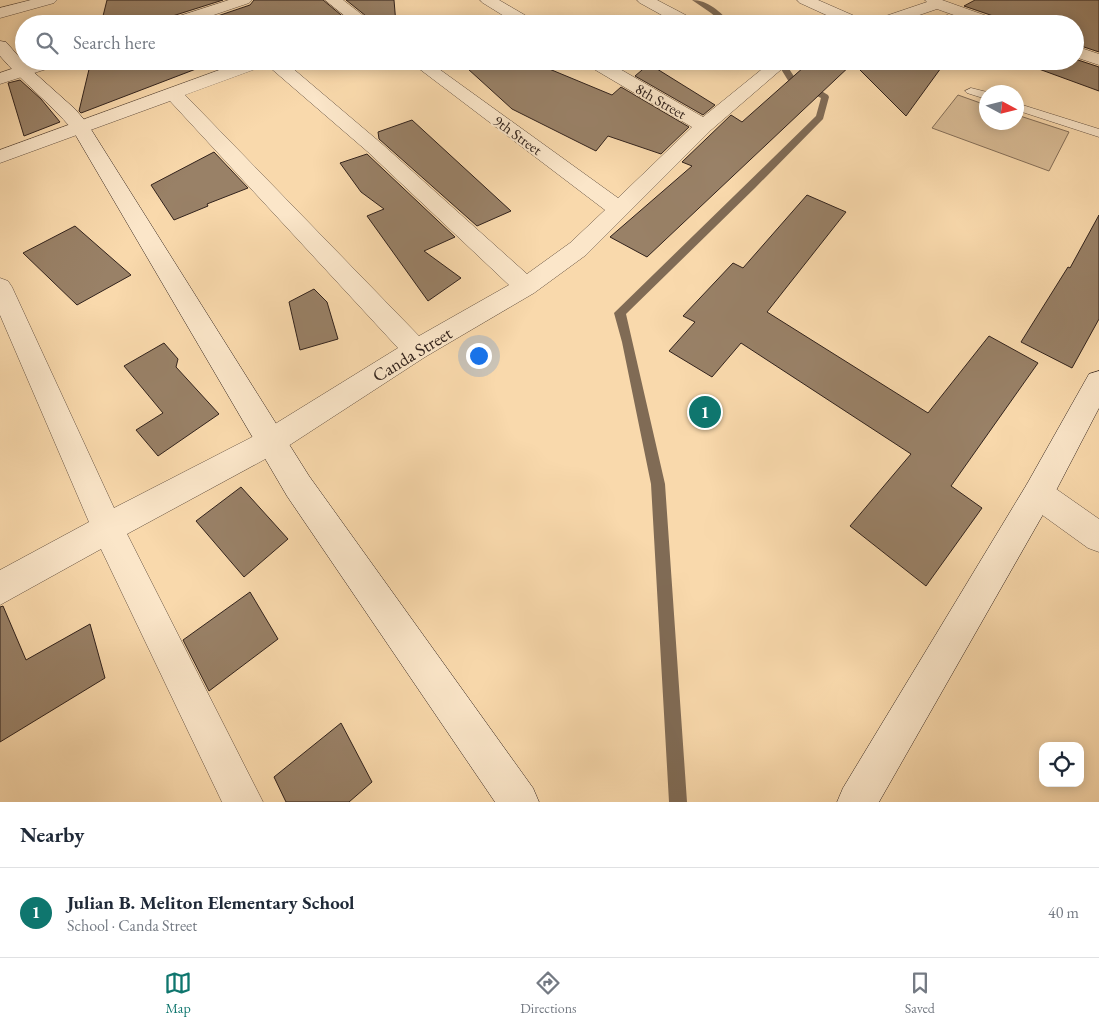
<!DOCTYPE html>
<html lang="en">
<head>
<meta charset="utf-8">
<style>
  :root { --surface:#fff; --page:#f6f6f7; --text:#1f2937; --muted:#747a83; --line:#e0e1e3; --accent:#0f766e }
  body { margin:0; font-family:"EB Garamond",serif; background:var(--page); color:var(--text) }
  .controls { position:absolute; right:15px; bottom:15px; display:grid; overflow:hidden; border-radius:10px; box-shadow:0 2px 12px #0003 }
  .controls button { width:45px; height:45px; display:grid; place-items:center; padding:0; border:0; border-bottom:1px solid var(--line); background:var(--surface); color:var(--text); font:25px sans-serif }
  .compass { position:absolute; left:979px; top:85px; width:45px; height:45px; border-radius:50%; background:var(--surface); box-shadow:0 2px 12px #0003; rotate:97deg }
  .you { position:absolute; left:478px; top:355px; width:18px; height:18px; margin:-12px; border:4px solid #fff; border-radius:50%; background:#1a73e8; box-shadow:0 0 0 8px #1a73e833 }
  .badge { display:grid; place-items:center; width:32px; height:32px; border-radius:50%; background:var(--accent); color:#fff; font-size:16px; font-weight:700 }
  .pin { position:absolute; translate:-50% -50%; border:2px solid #fff; box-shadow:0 1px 5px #0006 }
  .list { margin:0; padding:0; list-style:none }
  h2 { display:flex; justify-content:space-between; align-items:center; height:65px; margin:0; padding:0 20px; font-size:21px }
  h2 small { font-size:16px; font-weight:400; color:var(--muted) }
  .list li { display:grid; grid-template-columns:32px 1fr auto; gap:15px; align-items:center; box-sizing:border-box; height:90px; padding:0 20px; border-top:1px solid var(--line) }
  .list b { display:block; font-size:19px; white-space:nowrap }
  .list p { margin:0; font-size:16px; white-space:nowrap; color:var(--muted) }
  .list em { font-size:16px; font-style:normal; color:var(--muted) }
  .icon { flex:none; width:28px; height:28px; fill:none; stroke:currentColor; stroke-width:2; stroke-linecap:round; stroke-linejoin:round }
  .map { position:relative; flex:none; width:1099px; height:802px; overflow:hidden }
  .search { position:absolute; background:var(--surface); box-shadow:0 2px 12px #0003; left:15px; right:15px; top:15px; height:55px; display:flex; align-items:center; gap:12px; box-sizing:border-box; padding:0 18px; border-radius:28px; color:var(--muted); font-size:19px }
  .sheet { height:155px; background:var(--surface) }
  nav { display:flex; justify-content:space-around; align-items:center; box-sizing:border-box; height:70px; border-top:1px solid var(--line); background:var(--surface); font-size:14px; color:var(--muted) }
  nav a { display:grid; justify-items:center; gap:2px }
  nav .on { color:var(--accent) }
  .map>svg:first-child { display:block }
</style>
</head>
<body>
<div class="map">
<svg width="1099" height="802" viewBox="0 0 1099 802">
  <rect width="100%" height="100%" fill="#f9d9ac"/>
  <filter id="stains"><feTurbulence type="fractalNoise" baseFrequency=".004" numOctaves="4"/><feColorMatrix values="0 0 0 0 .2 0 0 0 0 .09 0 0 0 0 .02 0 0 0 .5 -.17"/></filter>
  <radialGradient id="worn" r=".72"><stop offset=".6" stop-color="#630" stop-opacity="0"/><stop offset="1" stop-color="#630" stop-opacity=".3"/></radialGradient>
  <path fill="#d7ba94" stroke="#846e58" d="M 958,95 L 986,105 L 986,122 L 1016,122 L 1017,115 L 1069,132 L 1049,171 L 932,128 Z"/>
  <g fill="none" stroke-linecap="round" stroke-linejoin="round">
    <g fill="#806b55" fill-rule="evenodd">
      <path d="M 692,0 C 708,0 721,12 731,24 L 724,24 L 711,13 Z"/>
      <path d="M 776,61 L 784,61 L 795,78 L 810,84 L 828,95 L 829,97 L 823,119 L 755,188 L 626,314 L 665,484 L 687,802 L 669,802 L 651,484 L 622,342 L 614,313 L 816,116 L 821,98 L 789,82 Z"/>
    </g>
  </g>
  <g fill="#998167" stroke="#31221c">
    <path d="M 107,0 L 223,0 L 163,19 L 160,24 L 101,24 Z"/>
    <path d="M 254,0 L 323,0 L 352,24 L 272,24 L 269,21 L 264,24 L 194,24 L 250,5 Z"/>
    <path d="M 346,0 L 394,0 L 396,24 L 376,24 Z"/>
    <path d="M 975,0 L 1099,0 L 1099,52 L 1075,44 L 1075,24 L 1005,24 L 1002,19 L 964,6 Z"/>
    <path d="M 947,15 L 973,24 L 931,24 Z"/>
    <path d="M 1075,59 L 1099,67 L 1099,91 L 1017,61 L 1075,61 Z"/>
    <path d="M 91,61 L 206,61 L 209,64 L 81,113 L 79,111 Z"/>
    <path d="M 485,61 L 530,61 L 612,95 L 621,87 L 689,127 L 661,154 L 608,136 L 596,151 L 512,109 L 468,69 Z"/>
    <path d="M 816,61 L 946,61 L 906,116 L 853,63 L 647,257 L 610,237 L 692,166 L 682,162 L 731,115 L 742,122 L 804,67 Z"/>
    <path d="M 649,64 L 715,105 L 703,115 L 635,76 Z"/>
    <path d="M 20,80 L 41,99 L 60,122 L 24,136 L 8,83 Z"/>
    <path d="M 412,120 L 511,211 L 477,226 L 379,139 L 378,132 Z"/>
    <path d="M 214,152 L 248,188 L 207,204 L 208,206 L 174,220 L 151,185 Z"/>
    <path d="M 367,154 L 455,237 L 424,251 L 461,278 L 428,301 L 367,216 L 384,209 L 361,192 L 340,163 Z"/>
    <path d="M 807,195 L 846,212 L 767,312 L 928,413 L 989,336 L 1038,363 L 951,486 L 982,508 L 926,586 L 850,526 L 911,454 L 741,343 L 712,377 L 669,351 L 695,322 L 683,316 L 733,263 L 743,268 Z"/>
    <path d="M 1099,215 L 1099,319 L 1072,368 L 1021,342 L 1068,267 L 1070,268 Z"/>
    <path d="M 75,226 L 131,275 L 77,305 L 23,253 Z"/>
    <path d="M 314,289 L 327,302 L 338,339 L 300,350 L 289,302 Z"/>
    <path d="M 164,343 L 178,359 L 176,367 L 219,414 L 158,456 L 136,430 L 163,413 L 124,366 Z"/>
    <path d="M 241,487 L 288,539 L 244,577 L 196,521 Z"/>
    <path d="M 250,592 L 278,639 L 209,691 L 183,640 Z"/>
    <path d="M 3,606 L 26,660 L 90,624 L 105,678 L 0,742 L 0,607 Z"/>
    <path d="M 341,723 L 372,782 L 349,802 L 286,802 L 274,777 Z"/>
  </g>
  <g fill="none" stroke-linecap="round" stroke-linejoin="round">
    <g stroke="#635040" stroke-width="1">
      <g id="lane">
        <path d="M 971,88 L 987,92 L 986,99 L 967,93 L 965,91 Z"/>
        <path d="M 1016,103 L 1099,129 L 1099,137 L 1016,110 Z"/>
      </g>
    </g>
    <g stroke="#635040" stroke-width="1">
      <g id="street">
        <path d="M 31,0 L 57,0 L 54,3 L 0,18 L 0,8 Z"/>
        <path d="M 229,0 L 252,0 L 249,3 L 187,24 L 162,24 L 164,21 Z"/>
        <path d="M 325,0 L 343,0 L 374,24 L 355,24 Z"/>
        <path d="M 480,0 L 499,0 L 535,21 L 537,24 L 517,24 L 483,3 Z"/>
        <path d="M 637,0 L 657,0 L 697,21 L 699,24 L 678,24 L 640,3 Z"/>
        <path d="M 797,0 L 818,0 L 866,21 L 868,24 L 846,24 L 800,3 Z"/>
        <path d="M 925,0 L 942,0 L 1001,21 L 1003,24 L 979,24 L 937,9 L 893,24 L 869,24 L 871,21 L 927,2 Z"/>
        <path d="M 1075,46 L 1099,54 L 1099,65 L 1075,57 Z"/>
        <path d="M 35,61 L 61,61 L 59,65 L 0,84 L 0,73 Z"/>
        <path d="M 244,61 L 284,61 L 382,144 L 527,274 L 570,243 L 605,210 L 409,61 L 428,61 L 618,198 L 692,127 L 587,65 L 585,61 L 606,61 L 703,117 L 772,61 L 791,61 L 711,130 L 586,255 L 534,293 L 425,357 L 282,450 L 127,534 L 263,802 L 222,802 L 101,549 L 0,605 L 0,570 L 89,522 L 0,315 L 0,278 L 8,281 L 12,287 L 114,508 L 262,432 L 398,348 L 170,101 L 0,163 L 0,150 ZM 267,65 L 368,152 L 509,285 L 419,336 L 185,95 Z"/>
        <path d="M 1038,480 L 1049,484 L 1099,519 L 1099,552 L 1088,548 L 1027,504 L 1023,494 L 1027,484 Z"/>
      </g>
    </g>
    <g stroke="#31221c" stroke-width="1">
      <g id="secondary">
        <path d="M 0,41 L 6,42 L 28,67 L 75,109 L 87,123 L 309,476 L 533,788 L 539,802 L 495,802 L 287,496 L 72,129 C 50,103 22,82 0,56 Z"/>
        <path d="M 1099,371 L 1099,408 L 1049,504 L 879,802 L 837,802 L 843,788 L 1027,484 L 1089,374 Z"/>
      </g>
    </g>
    <use href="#lane" fill="#fbe6c9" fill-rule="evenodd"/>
    <use href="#street" fill="#fbe6c9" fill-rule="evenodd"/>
    <use href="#secondary" fill="#fbe6c9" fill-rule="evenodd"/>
  </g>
  <g text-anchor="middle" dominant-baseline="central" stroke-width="4" stroke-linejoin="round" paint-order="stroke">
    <g font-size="15" fill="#31221c" stroke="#fbe6c9">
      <text transform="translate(661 101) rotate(30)">8th Street</text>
      <text transform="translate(518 135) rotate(36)">9th Street</text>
    </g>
    <g font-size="18" fill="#31221c" stroke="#fbe6c9">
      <text transform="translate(412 354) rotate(-31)">Canda Street</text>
    </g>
  </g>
  <rect width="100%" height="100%" filter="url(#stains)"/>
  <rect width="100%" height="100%" fill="url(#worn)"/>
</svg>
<div class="controls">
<button><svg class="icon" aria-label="locate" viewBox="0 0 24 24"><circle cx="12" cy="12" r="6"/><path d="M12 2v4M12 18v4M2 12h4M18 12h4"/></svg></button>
</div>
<svg class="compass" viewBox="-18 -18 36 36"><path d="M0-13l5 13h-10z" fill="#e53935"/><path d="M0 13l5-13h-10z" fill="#747a83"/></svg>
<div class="you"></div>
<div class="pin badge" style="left:705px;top:412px">1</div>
<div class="search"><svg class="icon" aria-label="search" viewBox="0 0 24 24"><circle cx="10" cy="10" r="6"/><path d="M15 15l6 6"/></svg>Search here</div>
</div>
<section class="sheet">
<h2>Nearby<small></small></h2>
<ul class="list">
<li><span class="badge">1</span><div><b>Julian B. Meliton Elementary School</b><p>School · Canda Street</p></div><em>40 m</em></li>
</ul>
</section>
<nav>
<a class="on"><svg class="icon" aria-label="map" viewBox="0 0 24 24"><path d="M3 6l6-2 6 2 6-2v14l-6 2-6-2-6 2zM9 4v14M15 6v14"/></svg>Map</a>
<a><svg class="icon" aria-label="directions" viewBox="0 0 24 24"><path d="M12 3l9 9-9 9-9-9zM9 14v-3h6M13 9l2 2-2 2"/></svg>Directions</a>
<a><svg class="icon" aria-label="saved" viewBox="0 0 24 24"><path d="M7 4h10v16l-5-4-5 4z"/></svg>Saved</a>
</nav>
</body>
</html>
